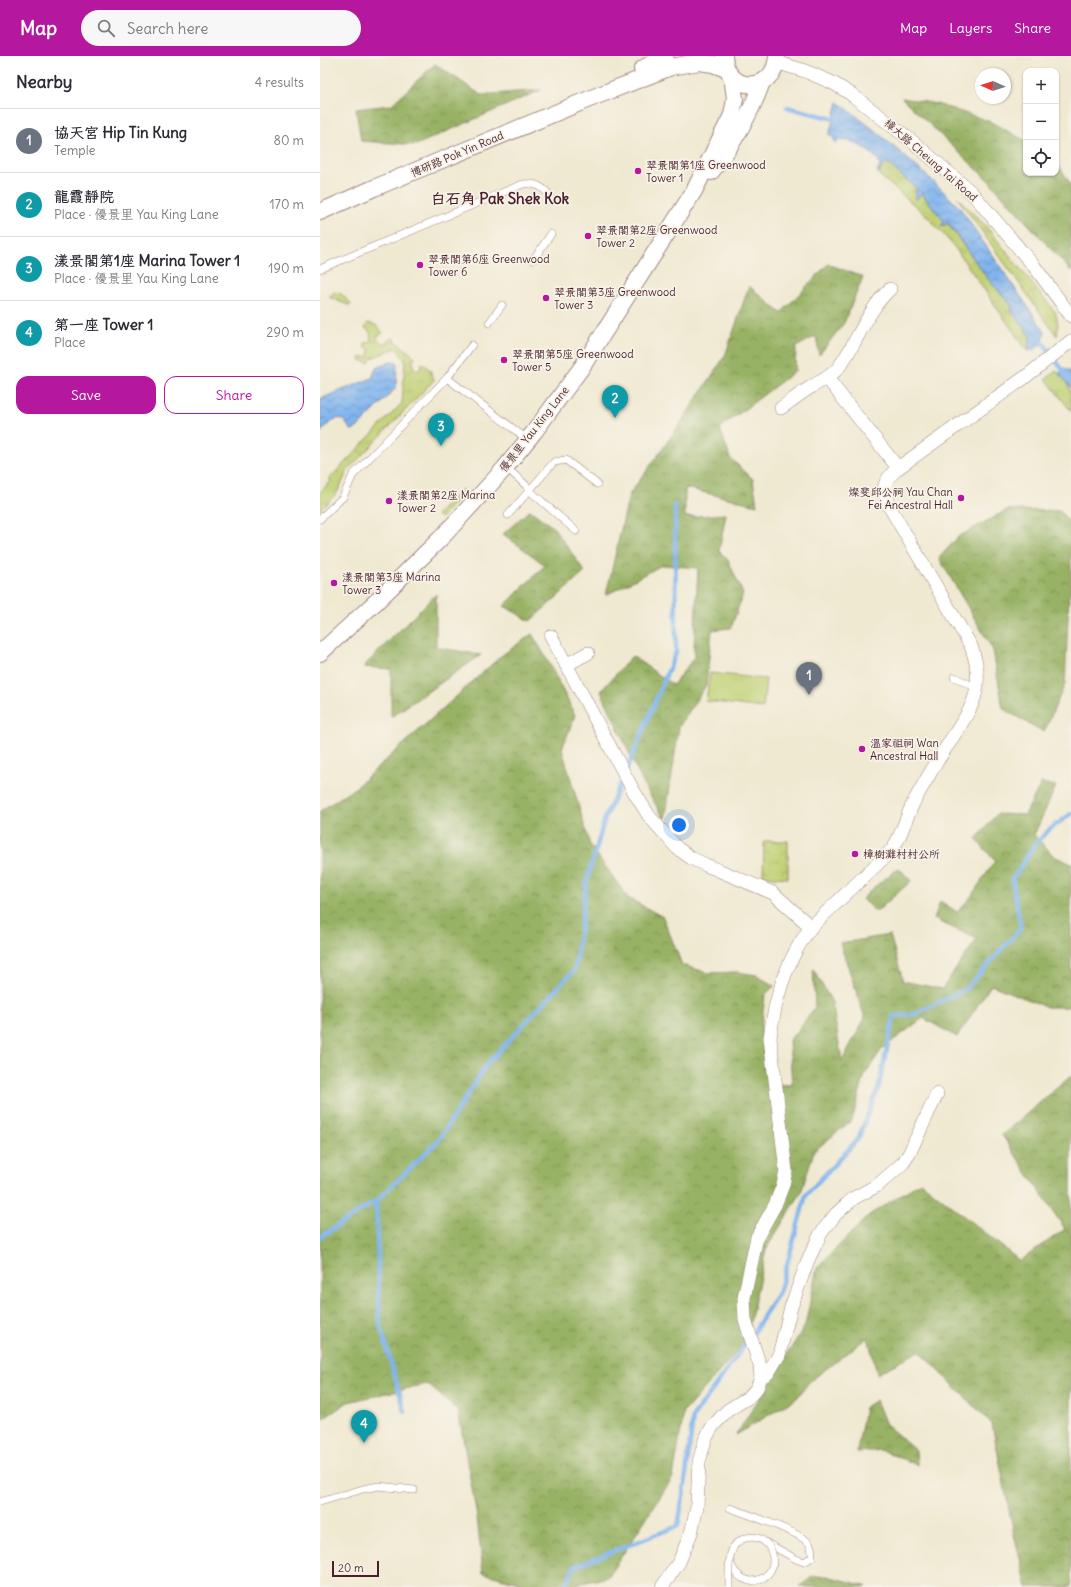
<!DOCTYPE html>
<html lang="en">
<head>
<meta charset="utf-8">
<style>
  :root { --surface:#fff; --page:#f7f7f7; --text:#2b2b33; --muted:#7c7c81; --line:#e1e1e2; --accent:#b5179e }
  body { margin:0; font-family:Delius,"LXGW WenKai TC",sans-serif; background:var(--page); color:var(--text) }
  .controls { position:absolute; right:12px; top:12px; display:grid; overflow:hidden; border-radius:8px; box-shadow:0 1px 3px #0004 }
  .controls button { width:36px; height:36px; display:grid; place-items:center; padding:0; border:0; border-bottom:1px solid var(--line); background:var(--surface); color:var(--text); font:20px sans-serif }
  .compass { position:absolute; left:655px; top:12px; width:36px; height:36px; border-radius:50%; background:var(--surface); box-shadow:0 1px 3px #0004; rotate:273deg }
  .scale { position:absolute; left:12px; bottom:10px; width:47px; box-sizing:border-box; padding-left:4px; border:2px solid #4a1f2b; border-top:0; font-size:11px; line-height:14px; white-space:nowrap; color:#4a1f2b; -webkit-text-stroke:3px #f7f3e8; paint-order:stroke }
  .you { position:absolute; left:359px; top:769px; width:14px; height:14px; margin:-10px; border:3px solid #fff; border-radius:50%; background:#1a73e8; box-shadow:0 0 0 6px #1a73e833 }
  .badge { display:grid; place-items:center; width:26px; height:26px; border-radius:50%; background:var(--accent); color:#fff; font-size:13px; font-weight:700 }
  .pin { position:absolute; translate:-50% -33px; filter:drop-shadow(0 1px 2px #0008) }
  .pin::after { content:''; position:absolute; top:21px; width:14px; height:12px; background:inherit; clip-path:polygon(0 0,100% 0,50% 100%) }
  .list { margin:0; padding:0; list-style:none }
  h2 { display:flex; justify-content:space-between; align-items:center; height:52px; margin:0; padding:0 16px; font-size:17px }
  h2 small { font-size:13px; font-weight:400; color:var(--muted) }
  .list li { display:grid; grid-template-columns:26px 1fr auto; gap:12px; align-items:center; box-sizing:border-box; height:64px; padding:0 16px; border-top:1px solid var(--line) }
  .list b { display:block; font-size:15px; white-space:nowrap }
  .list p { margin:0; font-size:13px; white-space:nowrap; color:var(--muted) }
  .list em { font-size:13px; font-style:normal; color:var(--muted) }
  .actions { display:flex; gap:8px; padding:12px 16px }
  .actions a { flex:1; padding:9px 0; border:1px solid var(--accent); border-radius:12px; text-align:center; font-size:14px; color:var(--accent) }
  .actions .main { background:var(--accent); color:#fff }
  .icon { flex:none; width:22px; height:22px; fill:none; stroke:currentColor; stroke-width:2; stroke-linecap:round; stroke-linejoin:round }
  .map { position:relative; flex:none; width:751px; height:1531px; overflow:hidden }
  header { display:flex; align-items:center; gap:24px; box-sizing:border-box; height:56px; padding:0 20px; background:var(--accent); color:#fff }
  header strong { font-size:19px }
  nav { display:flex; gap:22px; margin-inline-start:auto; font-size:14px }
  .search { width:280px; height:36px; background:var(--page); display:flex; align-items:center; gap:10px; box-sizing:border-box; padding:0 14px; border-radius:22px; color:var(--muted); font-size:15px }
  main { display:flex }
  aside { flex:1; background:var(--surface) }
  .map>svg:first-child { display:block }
</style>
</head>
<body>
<header>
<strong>Map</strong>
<div class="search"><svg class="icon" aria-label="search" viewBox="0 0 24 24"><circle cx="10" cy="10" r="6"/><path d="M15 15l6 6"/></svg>Search here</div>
<nav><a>Map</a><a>Layers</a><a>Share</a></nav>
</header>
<main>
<aside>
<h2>Nearby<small>4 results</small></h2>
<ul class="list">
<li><span class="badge" style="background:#6b7280">1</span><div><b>協天宮 Hip Tin Kung</b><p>Temple</p></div><em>80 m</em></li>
<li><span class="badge" style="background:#0f9aa8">2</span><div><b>龍霞靜院</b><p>Place · 優景里 Yau King Lane</p></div><em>170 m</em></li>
<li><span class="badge" style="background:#0f9aa8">3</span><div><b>漾景閣第1座 Marina Tower 1</b><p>Place · 優景里 Yau King Lane</p></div><em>190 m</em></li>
<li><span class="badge" style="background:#0f9aa8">4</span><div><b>第一座 Tower 1</b><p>Place</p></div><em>290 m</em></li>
</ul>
<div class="actions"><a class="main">Save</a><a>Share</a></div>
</aside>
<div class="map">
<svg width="751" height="1531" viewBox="0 0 751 1531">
  <defs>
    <pattern id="grass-tufts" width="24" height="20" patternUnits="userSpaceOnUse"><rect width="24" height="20" fill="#c0d073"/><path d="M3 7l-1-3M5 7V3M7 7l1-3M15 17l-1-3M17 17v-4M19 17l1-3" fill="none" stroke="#a6b264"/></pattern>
    <pattern id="forest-crowns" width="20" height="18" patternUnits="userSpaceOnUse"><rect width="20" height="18" fill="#98b265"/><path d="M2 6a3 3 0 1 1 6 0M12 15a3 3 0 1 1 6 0" fill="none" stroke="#7e9053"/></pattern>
    <pattern id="park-crowns" width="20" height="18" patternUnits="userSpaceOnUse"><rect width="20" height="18" fill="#c0d073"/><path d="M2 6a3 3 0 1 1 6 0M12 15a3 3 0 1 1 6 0" fill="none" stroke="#a6b264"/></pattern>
    <pattern id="water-waves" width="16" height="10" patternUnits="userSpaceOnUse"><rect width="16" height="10" fill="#80b4ee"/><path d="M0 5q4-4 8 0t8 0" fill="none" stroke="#6b92c1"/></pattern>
  </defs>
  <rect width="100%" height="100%" fill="#f7f3e8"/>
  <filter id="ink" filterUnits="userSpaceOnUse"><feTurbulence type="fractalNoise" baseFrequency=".025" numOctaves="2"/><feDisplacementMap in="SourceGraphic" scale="8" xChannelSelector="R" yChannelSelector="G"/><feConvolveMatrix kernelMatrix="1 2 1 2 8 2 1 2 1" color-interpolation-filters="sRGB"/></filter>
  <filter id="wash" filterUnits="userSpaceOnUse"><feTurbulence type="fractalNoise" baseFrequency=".012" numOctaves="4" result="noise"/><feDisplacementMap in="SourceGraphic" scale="16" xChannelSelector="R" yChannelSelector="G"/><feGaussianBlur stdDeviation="0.9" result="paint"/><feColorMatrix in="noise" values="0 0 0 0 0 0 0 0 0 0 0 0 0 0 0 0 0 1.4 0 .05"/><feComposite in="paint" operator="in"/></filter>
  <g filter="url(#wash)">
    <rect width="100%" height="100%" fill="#f0e9d2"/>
    <g fill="url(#grass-tufts)" stroke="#85784f">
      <path d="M 568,108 L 600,135 L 624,165 L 624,170 L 627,167 L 669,224 L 691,249 L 693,258 L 699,263 L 710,281 L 707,295 L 633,189 L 606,159 L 559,119 L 562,109 Z"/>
      <path d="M 637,141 L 665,169 L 736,257 L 738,270 L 737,280 Z"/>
      <path d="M 14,236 L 20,237 L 32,248 L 30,250 L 9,241 Z"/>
      <path d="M 48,267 L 56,269 L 63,277 L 56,281 L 63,288 L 68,286 L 72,282 L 95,301 L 93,305 L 93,312 L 100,314 L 102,307 L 110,314 L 114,324 L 28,414 L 17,437 L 0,454 L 0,436 L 11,425 L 9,423 L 82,347 L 85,304 L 76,292 L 50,303 L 49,307 L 40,304 L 41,301 L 49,301 L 50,293 L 45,291 L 45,287 L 51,286 L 50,276 L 45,272 Z"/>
      <path d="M 736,315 C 751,327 751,336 751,355 L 726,323 Z"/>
      <path d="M 142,433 L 145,436 L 121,462 L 117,459 Z"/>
    </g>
    <g fill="url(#forest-crowns)" stroke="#716848">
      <path d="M 115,8 L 161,39 L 221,34 L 96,89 L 41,85 L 36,53 L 71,49 Z"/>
      <path d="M 582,42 L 617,48 L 669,65 L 706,85 L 706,117 L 736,117 L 736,105 L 751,129 L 751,215 L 668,124 Z"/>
      <path d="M 508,208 L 543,221 L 524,267 L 499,299 L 496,280 L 476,291 L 475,315 L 400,372 L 410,402 L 433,423 L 437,449 L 365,432 L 365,461 L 406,458 L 399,495 L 408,504 L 423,538 L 411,572 L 392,574 L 386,629 L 359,671 L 345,764 L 323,727 L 281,635 L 312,600 L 353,629 L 375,600 L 374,593 L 378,512 L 342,509 L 286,539 L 309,439 L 356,374 L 405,300 L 429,230 L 461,257 Z"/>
      <path d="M 210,454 L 234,472 L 265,516 L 210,565 L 184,550 L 225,509 L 183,478 Z"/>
      <path d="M 687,454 L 740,455 L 751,469 L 751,534 L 749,539 L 745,628 L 724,676 L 683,653 L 673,594 L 619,502 L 638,481 Z"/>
      <path d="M 116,538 L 116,591 L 161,599 L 71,661 L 71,613 L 43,611 Z"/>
      <path d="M 212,578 L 228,605 L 255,659 L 242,693 L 270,789 L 308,842 L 343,861 L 362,909 L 389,917 L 417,916 L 437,919 L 454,930 L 445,939 L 441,971 L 448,1028 L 472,1029 L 469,984 L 479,973 L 495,951 L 493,913 L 512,946 L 522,1005 L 545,962 L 520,887 L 570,879 L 583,925 L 622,933 L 657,883 L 614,863 L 620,845 L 637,856 L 650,842 L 675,805 L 656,783 L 677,758 L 705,759 L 721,727 L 736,730 L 714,779 L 734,800 L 751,808 L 751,951 L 727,951 L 671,929 L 637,981 L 603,962 L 562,993 L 545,1018 L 532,1064 L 494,1095 L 481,1137 L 446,1193 L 426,1285 L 364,1356 L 353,1421 L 288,1521 L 254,1529 L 218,1531 L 213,1531 L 163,1517 L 157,1461 L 138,1354 L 107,1328 L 28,1346 L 0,1365 L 0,755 L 35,732 L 181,600 Z"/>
      <path d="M 579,812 L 591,825 L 556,856 L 542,843 L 553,832 Z"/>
      <path d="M 751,1020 L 751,1531 L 707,1531 L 693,1474 L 672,1368 L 599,1295 L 557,1318 L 548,1281 L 489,1326 L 477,1342 L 416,1379 L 485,1270 L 497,1212 L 549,1159 L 601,1126 L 700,1205 L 745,1173 L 682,1079 Z"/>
      <path d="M 556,1344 L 566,1369 L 596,1394 L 597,1409 L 561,1394 L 537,1396 L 545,1351 Z"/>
      <path d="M 507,1520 L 546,1530 L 547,1531 L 479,1531 L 492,1521 Z"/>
    </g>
    <path fill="url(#park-crowns)" stroke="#85784f" d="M 444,785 L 468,785 L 468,822 L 443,820 Z"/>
    <path fill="#c0d073" stroke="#85784f" d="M 390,617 L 446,623 L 443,652 L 386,645 Z"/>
    <g fill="url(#water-waves)" stroke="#656a8c">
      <path d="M 518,46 L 557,76 L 614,126 L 640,152 L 725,276 L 723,287 L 713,294 L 707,295 L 710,281 L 699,263 L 693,258 L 691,249 L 669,224 L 628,167 L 621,170 L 624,165 L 602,137 L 596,144 L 596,132 L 568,108 L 564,108 L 560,115 L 557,117 L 560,109 L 558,103 L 544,92 L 530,85 L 519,84 L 516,88 L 513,81 L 509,79 Z"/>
      <path d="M 73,305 L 77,306 L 76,332 L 38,371 L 35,373 L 31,374 C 28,371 27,368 25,365 C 16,357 6,371 0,377 L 0,343 L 52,322 L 56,312 Z"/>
      <path d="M 744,312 L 751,315 L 751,332 L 739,317 Z"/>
    </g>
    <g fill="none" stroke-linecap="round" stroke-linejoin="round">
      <g stroke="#80b4ee" stroke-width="4.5">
        <path d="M 467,51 L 518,64"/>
        <path d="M 720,283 L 751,325"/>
        <path d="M 306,715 L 356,596 L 355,449"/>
        <path d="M 56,1145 L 60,1268 L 85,1356"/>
        <path d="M 0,1181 L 56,1145 L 118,1085 L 167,1008 L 255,913 L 266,828 L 285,762 L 303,722"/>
        <path d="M 244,1531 L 255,1510 L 358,1470 L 365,1428 L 373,1361 L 432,1279 L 460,1234 L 486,1139 L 538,1083 L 559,1030 L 574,960 L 595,958 L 646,933 L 701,872 L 692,823 L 704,806 L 714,789 L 730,773 L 751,758"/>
      </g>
    </g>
  </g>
  <g filter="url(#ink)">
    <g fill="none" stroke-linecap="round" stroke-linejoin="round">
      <g stroke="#9d847e" stroke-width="8">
        <g id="service">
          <path d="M 213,204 L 231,178"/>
          <path d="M 0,213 L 203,128 C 215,127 223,130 230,140"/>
          <path d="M 169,267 L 182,249"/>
          <path d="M 127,322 L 208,384"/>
          <path d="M 186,411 L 210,433"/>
          <path d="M 209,434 L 256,475"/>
          <path d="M 188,459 L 234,406 L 246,404 L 277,428"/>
          <path d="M 0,463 L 23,441 L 33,419 L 127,322 L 152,289"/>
          <path d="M 634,621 L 657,632"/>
          <path d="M 0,1446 L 43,1433 L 59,1430 L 94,1434"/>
          <path d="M 410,1452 C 427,1458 477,1475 488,1486 C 492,1491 492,1495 492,1501 L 484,1506 L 476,1503 L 445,1486"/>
          <path d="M 410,1504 C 412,1515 418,1522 430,1525"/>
        </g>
      </g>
      <g stroke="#9d847e" stroke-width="14">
        <g id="minor">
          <path d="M 456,6 L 485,15 L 513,27 L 531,38 L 593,86 L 652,137 L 714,210 L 751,260"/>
          <path d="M 507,322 L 578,412"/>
          <path d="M 461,352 C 471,345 481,337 491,331 C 501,325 511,321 519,311 C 537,287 547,254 570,233"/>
          <path d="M 231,580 L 313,734 L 329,760 L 357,792 L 371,802 L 386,809 L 453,837 L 491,871"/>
          <path d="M 246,609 L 268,597"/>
          <path d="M 441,1321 L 448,1317 L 459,1299 L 471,1251 L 488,1204 L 501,1177 L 516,1158 L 527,1148 L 534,1142 L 558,1129 L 583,1107 L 589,1098 L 617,1038"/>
          <path d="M 342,1531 L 359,1506 L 371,1477 L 377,1451 L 379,1406 L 385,1384 L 392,1371 L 402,1360 L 408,1354 L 429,1341 L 437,1332 L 441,1321 L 440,1310 L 425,1264 L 424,1242 L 437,1181 L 455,1149 L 463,1129 L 466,1115 L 450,982 C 455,941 466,904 491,871 L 573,793 C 583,776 587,757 597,740 C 606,724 615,708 625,693 C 649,655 668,636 651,590 L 569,450 C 561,432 563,425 578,412 L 704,322 L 751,285"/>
        </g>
      </g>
      <g stroke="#9d847e" stroke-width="18">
        <g id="tertiary">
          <path d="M 404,0 C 406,38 455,38 457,0"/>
          <path d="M 322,13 L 345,0"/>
          <path d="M 391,116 C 413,88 430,60 442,26"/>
          <path d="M 0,156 L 54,132 L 274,41 L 351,11 L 379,6 L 393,8 L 406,13"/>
          <path d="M 0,597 L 58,544 L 123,480 L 184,413 L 214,376 L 262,311 L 374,135 L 412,59 L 415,43 L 413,27 L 410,19"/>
        </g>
      </g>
      <use href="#service" stroke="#fff" stroke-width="7"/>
      <use href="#minor" stroke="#fff" stroke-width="13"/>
      <use href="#tertiary" stroke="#fff" stroke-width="16"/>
      <g stroke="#9d847e" stroke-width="8" stroke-linecap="butt">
        <path id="service-bridge" d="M 409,1531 C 409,1520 408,1507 411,1497 C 413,1489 419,1484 426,1482 C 457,1475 465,1525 430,1525"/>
      </g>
      <use href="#service-bridge" stroke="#fff" stroke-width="7"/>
    </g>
  </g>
  <g fill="#b5179e" stroke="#f7f3e8" stroke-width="1.5">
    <circle cx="318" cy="115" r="4"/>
    <circle cx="268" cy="180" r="4"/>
    <circle cx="100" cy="209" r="4"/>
    <circle cx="226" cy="242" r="4"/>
    <circle cx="184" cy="304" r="4"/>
    <circle cx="641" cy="442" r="4"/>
    <circle cx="69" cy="445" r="4"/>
    <circle cx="14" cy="527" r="4"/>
    <circle cx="542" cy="693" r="4"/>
    <circle cx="535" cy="798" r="4"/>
  </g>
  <g text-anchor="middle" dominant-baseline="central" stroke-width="3.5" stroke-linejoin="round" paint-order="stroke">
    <g font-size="11" fill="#4a1f2b" stroke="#f7f3e8">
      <text transform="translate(137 98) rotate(-23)">博研路 Pok Yin Road</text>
      <text transform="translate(611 104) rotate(41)">樟大路 Cheung Tai Road</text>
      <text transform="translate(214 373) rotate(-52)">優景里 Yau King Lane</text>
    </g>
    <g font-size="11" fill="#4a1f2b" stroke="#f7f3e8" text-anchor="start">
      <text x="326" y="109">翠景閣第1座 Greenwood<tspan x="326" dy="13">Tower 1</tspan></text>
      <text x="276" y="174">翠景閣第2座 Greenwood<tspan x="276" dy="13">Tower 2</tspan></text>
      <text x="108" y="203">翠景閣第6座 Greenwood<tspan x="108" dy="13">Tower 6</tspan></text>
      <text x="234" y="236">翠景閣第3座 Greenwood<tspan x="234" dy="13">Tower 3</tspan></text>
      <text x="192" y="298">翠景閣第5座 Greenwood<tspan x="192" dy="13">Tower 5</tspan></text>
      <text x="633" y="436" text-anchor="end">燦斐邱公祠 Yau Chan<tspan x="633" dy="13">Fei Ancestral Hall</tspan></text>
      <text x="77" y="439">漾景閣第2座 Marina<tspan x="77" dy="13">Tower 2</tspan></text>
      <text x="22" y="521">漾景閣第3座 Marina<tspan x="22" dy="13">Tower 3</tspan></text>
      <text x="550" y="687">溫家祖祠 Wan<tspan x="550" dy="13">Ancestral Hall</tspan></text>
      <text x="543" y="798">樟樹灘村村公所</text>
    </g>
    <g font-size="15" font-weight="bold" fill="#4a1f2b" stroke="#f7f3e8">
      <text x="180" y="142">白石角 Pak Shek Kok</text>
    </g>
  </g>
</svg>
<div class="controls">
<button>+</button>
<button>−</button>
<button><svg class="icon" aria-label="locate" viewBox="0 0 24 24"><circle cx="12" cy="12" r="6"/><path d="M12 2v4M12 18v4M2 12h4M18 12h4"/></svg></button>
</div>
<svg class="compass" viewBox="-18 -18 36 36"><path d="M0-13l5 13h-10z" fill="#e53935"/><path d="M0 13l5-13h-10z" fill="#7c7c81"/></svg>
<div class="scale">20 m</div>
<div class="you"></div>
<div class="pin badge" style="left:489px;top:639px;background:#6b7280">1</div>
<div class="pin badge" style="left:295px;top:362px;background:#0f9aa8">2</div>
<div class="pin badge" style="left:121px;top:390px;background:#0f9aa8">3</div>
<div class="pin badge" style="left:44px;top:1387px;background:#0f9aa8">4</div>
</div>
</main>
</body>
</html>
